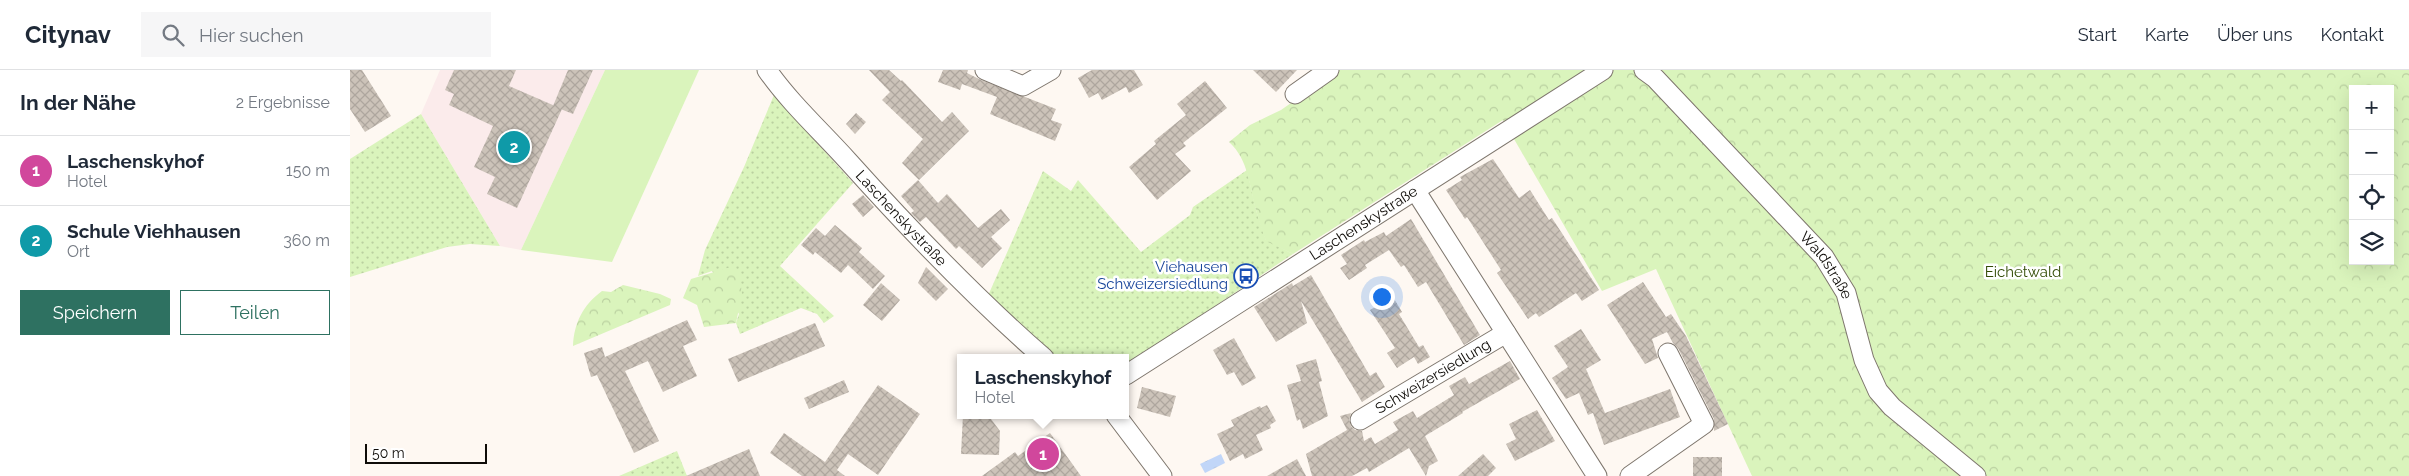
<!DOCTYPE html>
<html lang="de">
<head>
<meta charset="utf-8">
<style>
  :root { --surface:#fff; --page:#f6f6f7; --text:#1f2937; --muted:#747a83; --line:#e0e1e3; --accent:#2e7161 }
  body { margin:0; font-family:Raleway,sans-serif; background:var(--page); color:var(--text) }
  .controls { position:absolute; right:15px; top:15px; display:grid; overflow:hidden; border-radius:0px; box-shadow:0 5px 20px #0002 }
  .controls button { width:45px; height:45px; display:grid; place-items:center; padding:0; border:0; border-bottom:1px solid var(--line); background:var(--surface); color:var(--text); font:25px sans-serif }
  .scale { position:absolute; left:15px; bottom:12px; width:122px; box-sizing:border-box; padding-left:5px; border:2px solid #0f0c08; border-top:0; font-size:14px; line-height:18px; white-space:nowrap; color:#0f0c08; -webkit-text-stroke:4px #fff; paint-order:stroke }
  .you { position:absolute; left:1031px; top:226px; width:18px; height:18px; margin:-12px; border:4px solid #fff; border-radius:50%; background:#1a73e8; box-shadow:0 0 0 8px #1a73e833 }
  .badge { display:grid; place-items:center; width:32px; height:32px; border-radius:50%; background:var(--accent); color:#fff; font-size:16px; font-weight:700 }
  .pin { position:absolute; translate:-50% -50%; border:2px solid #fff; box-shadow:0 1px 5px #0006 }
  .popup { position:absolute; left:607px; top:284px; width:172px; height:65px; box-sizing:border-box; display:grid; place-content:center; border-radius:0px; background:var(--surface); filter:drop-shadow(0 1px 4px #0005); font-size:16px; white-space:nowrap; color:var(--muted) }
  .popup b { font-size:19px; color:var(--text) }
  .popup::after { content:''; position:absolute; left:50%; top:100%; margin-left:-10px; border:10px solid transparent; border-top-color:var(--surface) }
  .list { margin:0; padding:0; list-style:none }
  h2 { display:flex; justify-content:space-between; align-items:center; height:65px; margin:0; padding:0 20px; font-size:21px }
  h2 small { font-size:16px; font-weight:400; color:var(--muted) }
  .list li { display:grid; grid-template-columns:32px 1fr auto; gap:15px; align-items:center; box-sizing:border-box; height:70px; padding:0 20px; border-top:1px solid var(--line) }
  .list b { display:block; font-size:19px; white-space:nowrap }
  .list p { margin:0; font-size:16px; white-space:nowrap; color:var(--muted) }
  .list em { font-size:16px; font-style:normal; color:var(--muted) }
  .actions { display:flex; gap:10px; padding:15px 20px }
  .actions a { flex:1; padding:11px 0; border:1px solid var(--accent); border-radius:0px; text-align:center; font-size:18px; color:var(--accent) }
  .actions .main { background:var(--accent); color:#fff }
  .icon { flex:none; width:28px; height:28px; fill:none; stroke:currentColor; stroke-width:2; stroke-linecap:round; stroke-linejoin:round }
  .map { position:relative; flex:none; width:2059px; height:406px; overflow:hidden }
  header { display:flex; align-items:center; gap:30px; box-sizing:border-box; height:70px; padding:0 25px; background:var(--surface); border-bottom:1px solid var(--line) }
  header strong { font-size:24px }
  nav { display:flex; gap:28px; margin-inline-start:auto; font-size:18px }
  .search { width:350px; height:45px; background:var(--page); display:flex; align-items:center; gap:12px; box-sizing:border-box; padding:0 18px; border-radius:0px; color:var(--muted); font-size:19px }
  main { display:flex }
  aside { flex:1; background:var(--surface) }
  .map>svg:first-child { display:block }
</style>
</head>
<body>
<header>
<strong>Citynav</strong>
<div class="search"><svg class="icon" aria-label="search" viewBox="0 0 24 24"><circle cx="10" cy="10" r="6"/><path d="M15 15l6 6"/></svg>Hier suchen</div>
<nav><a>Start</a><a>Karte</a><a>Über uns</a><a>Kontakt</a></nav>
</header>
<main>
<aside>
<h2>In der Nähe<small>2 Ergebnisse</small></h2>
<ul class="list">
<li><span class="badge" style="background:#d1479c">1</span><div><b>Laschenskyhof</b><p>Hotel</p></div><em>150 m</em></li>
<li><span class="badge" style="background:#0f9aa8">2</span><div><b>Schule Viehhausen</b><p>Ort</p></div><em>360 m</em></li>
</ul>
<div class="actions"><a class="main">Speichern</a><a>Teilen</a></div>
</aside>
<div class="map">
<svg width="2059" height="406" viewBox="0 0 2059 406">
  <defs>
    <pattern id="grass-dots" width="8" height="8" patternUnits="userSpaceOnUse" patternTransform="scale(1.25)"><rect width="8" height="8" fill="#daf4bc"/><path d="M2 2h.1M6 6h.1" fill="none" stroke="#bad0a0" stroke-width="1.8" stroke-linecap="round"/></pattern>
    <pattern id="forest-crowns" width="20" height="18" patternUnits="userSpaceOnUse" patternTransform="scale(1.25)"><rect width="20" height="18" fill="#daf4bc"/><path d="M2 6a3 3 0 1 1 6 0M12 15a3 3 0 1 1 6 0" fill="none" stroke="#bad0a0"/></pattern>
    <pattern id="water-ripples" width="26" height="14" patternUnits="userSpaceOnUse" patternTransform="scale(1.25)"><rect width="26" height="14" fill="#c1d6f8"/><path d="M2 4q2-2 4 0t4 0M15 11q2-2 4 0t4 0" fill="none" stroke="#a5b6d3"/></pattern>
    <pattern id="building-cross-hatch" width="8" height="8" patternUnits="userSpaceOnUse" patternTransform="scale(1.25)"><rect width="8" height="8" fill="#ccc3b9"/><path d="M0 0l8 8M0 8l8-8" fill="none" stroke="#aea69e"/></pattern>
  </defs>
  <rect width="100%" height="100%" fill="#fef8f2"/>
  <path fill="#fbebeb" d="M 90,0 L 255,0 L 171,180 L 150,176 L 71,44 Z"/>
  <g fill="url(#grass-dots)">
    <path d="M 424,25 L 503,113 L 430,196 L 484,246 L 474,253 L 467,244 L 451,238 L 390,264 L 386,253 L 389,244 L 362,201 L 348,206 L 355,180 L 394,97 Z"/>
    <path d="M 71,44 L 150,176 L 120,174 L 97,177 L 0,207 L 0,89 Z"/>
    <path d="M 897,100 L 906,140 L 916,170 L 943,184 L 784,290 L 776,293 L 776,288 L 707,288 L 637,228 L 693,101 L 721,121 L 728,110 L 791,182 L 840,145 L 843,137 Z"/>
    <path d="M 327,381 L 337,406 L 269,406 Z"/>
  </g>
  <g fill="url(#forest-crowns)" fill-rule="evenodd">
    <path d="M 988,0 L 2059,0 L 2059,406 L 1402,406 L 1306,199 L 1252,221 L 1153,50 L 943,184 L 916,171 C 912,161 909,151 906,140 C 899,116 899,90 879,72 L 900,55 L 931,40 ZM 2003,19 L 2040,19 L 2040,191 L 2003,191 Z"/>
    <path d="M 381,197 L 389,201 L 392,224 L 386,253 L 354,257 L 347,235 L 333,228 L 341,209 Z"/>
    <path d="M 273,215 L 310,224 L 321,229 L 320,235 L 223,276 C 224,253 233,235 252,221 L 261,222 Z"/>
  </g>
  <path fill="#daf4bc" d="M 255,0 L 349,0 L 262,192 L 171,180 Z"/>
  <path fill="url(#water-ripples)" d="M 871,384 L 875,393 L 855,403 L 850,394 Z"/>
  <g fill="url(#building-cross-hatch)">
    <path d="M 0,0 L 12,0 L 41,46 L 15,62 L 0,39 Z"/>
    <path d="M 104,0 L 166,0 L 159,16 L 212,39 L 167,138 L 137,124 L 145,107 L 124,97 L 143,56 L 99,35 L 104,24 L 95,20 Z"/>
    <path d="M 218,0 L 243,0 L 223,44 L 203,36 Z"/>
    <path d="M 519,0 L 539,0 L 551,11 L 552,10 L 592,52 L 602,42 L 619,61 L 569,110 L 552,93 L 573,69 L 532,30 L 540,22 Z"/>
    <path d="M 593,0 L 618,0 L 617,3 L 631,10 L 706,39 L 701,50 L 712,54 L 705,71 L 640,44 L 647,27 L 612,14 L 610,20 L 588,12 Z"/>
    <path d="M 742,0 L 784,0 L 793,15 L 779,23 L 776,17 L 752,30 L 748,23 L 739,28 L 728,8 Z"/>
    <path d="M 903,0 L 947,0 L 926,22 Z"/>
    <path d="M 855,11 L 877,38 L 833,73 L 836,76 L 825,84 L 841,101 L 807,130 L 779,97 L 806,74 L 804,71 L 836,45 L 827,34 Z"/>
    <path d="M 506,43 L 516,52 L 505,64 L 496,54 Z"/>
    <path d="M 1143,89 L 1169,128 L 1180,120 L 1199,150 L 1202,148 L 1249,220 L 1232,231 L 1226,223 L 1189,247 L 1186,243 L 1178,249 L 1147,203 L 1151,200 L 1117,147 L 1115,149 L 1096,120 L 1112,110 L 1110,107 Z"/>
    <path d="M 568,110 L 588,133 L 597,124 L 628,158 L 651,139 L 660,150 L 641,167 L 652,178 L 632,198 L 609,176 L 606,179 L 576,147 L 570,152 L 561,143 L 564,141 L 551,126 Z"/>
    <path d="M 513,125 L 524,137 L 513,147 L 502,134 Z"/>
    <path d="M 1061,149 L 1130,265 L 1114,275 L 1076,212 L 1068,217 L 1054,195 L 1051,197 L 1039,180 L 1015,195 L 1017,198 L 999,210 L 990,198 L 997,194 L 991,185 L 1014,170 L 1015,172 L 1034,162 L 1036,166 Z"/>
    <path d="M 485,155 L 512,178 L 509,182 L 535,206 L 523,219 L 498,195 L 491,203 L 465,182 L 463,185 L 451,175 L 466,158 L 475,166 Z"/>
    <path d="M 576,197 L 598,219 L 586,231 L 568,213 Z"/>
    <path d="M 961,205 L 1020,306 L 1026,302 L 1035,317 L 1012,332 L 951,231 L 957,253 L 926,272 L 904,237 L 942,213 L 943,216 Z"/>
    <path d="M 1293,212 L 1316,247 L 1321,244 L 1336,266 L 1378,354 L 1364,361 L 1364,349 L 1328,278 L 1323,273 L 1317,262 L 1302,269 L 1308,288 L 1295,294 L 1257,235 Z"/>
    <path d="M 531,213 L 550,230 L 532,251 L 513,235 Z"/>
    <path d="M 1043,227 L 1052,242 L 1049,244 L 1069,277 L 1073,275 L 1080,287 L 1068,294 L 1064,287 L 1047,298 L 1037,283 L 1045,278 L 1020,240 Z"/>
    <path d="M 337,250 L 347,270 L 333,276 L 347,306 L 313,322 L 298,291 L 275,301 L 309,371 L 284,383 L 247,305 L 241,307 L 234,283 L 252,277 L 255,287 Z"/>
    <path d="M 465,253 L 475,276 L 388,312 L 378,289 Z"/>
    <path d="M 1231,259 L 1251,290 L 1236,299 L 1255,343 L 1320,319 L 1330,347 L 1254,375 L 1243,343 L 1238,345 L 1229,323 L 1216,329 L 1202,308 L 1218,297 L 1204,276 Z"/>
    <path d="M 884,268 L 906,308 L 892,316 L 884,302 L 877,305 L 863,280 Z"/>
    <path d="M 966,289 L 972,311 L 969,312 L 978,346 L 953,359 L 950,349 L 947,351 L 937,315 L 951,311 L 946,295 Z"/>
    <path d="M 1160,291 L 1170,309 L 1112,342 L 1113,343 L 1075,366 L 1088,391 L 1079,396 L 1076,406 L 1059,378 L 1019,402 L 1017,398 L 1002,406 L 962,406 L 956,384 L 997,360 L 990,346 L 1001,343 L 999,350 L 1001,356 L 1005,360 L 1012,361 L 1014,371 L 1021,367 L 1025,374 L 1048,360 L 1043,352 L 1063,341 L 1067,348 L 1104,325 L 1099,316 L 1115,307 L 1119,314 Z"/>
    <path d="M 494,310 L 499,322 L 459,339 L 454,328 Z"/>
    <path d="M 528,315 L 570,344 L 528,405 L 498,384 L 487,400 L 495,406 L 452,406 L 420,383 L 434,363 L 475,392 Z"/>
    <path d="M 792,317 L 826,326 L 820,347 L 787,338 Z"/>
    <path d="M 917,335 L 926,351 L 920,355 L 921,358 L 906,365 L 913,380 L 895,389 L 893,384 L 880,391 L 867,364 L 884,356 L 881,350 L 910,336 L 911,338 Z"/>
    <path d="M 1187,340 L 1205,371 L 1165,391 L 1156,374 L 1166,369 L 1159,354 Z"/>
    <path d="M 613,345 L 638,345 L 650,361 L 649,385 L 611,384 Z"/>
    <path d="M 700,363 L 731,406 L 632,406 L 665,382 L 668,386 Z"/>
    <path d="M 399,379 L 410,406 L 336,406 Z"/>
    <path d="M 1133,384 L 1146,398 L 1138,406 L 1108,406 Z"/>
    <rect x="1343" y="387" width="29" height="19"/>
    <path d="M 947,389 L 956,406 L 917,406 Z"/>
  </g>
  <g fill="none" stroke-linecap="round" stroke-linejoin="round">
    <g stroke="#7e766d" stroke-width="21">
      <g id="minor">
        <path id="s1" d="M 417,0 C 440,33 471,61 498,91 C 560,160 624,227 694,288"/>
        <path d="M 635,0 L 673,16 L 701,0"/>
        <path id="s2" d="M 1294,0 L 1305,8 L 1474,187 L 1496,223 L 1514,290 L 1528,321 L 1542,337 L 1626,406"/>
        <path d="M 945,24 L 979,0"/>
        <path d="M 1065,120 L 1247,406"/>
        <path id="s3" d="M 776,305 L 1253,0"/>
        <path d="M 766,345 L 812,406"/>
        <path id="s4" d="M 1010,350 L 1156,263"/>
        <path d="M 1280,406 L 1354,354 L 1318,283"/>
      </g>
    </g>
    <use href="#minor" stroke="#fff" stroke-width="19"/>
  </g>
  <defs>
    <g id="bus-ring" transform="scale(1.25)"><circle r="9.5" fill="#fff" stroke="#1a4fb4" stroke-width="1.5"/><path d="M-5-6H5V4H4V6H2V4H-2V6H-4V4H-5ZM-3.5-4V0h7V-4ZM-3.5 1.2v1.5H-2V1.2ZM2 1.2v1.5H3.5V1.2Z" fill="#1a4fb4"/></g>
  </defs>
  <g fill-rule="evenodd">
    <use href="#bus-ring" x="896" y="206"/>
  </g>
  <g text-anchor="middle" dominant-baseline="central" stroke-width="5" stroke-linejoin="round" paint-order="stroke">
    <g font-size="15" fill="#0f0c08" stroke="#fff">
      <text stroke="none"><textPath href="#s1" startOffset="200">Laschenskystraße</textPath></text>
      <text stroke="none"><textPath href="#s3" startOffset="282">Laschenskystraße</textPath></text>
      <text stroke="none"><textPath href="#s2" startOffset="268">Waldstraße</textPath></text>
      <text stroke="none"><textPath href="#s4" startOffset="85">Schweizersiedlung</textPath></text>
    </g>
    <g font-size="15" fill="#164399" stroke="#fff" text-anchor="end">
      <text x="878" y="197">Viehausen<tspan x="878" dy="17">Schweizersiedlung</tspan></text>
    </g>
    <g font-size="15" fill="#334c06" stroke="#fff">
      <text x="1673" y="202">Eichetwald</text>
    </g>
  </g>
</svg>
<div class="controls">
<button>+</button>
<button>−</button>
<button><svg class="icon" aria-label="locate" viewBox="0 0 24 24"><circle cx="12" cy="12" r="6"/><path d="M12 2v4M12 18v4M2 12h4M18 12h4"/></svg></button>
<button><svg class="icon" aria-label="layers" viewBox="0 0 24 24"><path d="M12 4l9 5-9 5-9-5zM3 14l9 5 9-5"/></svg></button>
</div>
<div class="scale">50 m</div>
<div class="you"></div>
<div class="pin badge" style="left:693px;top:384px;background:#d1479c">1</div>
<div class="popup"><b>Laschenskyhof</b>Hotel</div>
<div class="pin badge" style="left:164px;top:77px;background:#0f9aa8">2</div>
</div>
</main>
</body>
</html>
